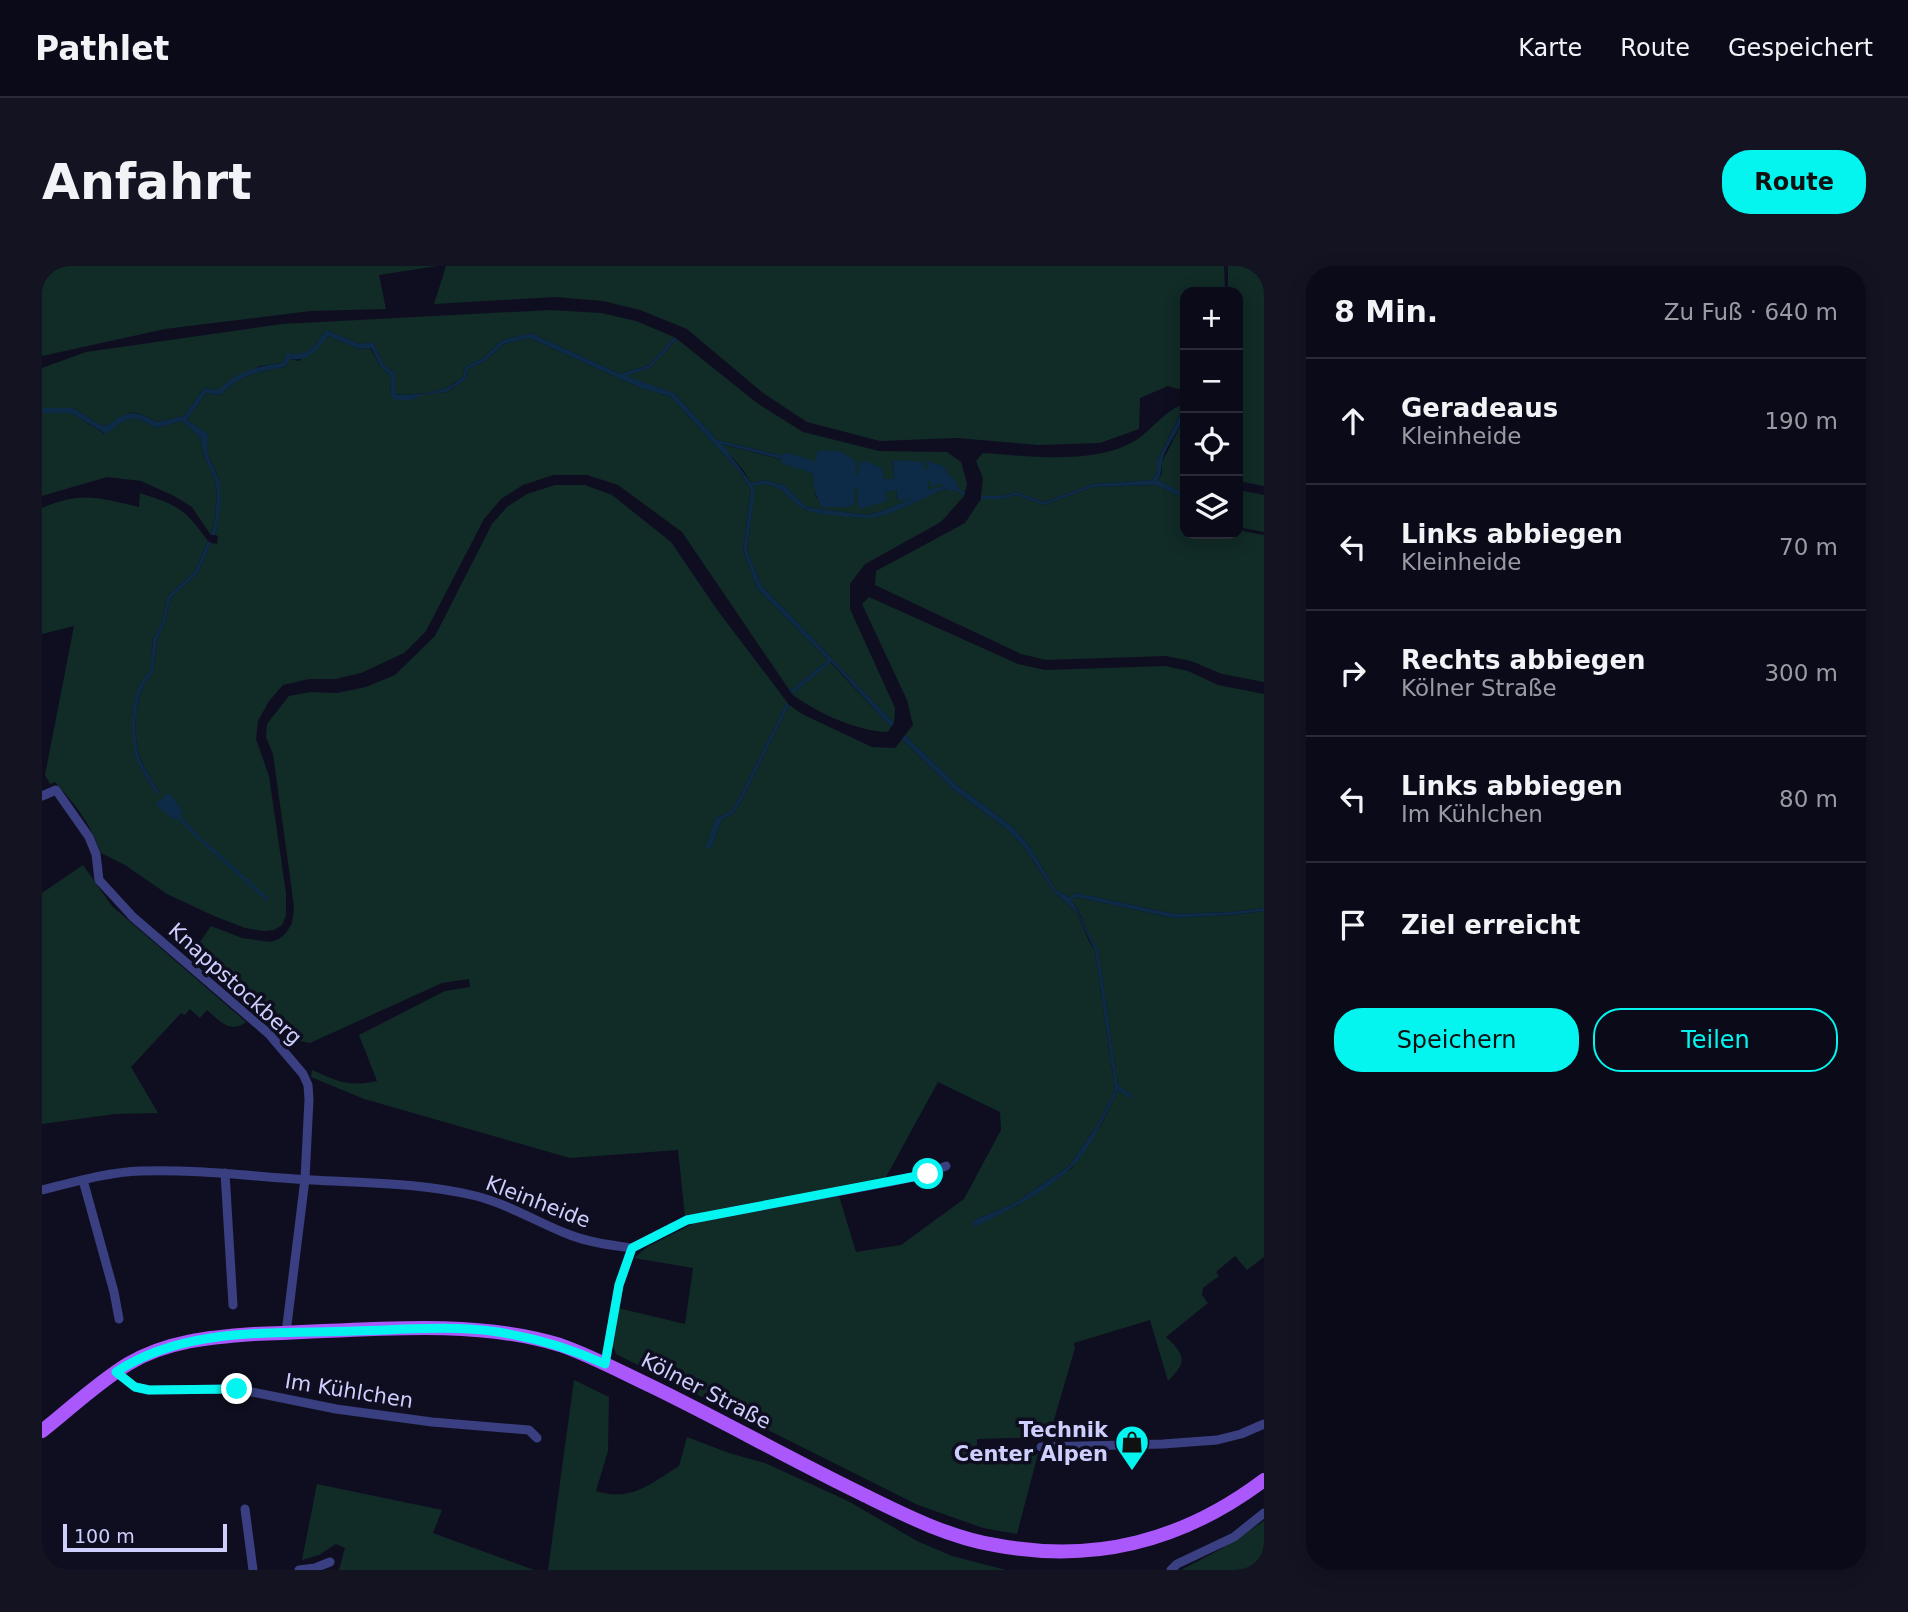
<!DOCTYPE html>
<html lang="de">
<head>
<meta charset="utf-8">
<style>
  :root { --surface:#0b0a19; --page:#141322; --text:#f1f3f6; --muted:#9a9aa2; --line:#2b2b38; --accent:#04f5ef }
  body { margin:0; font-family:"DejaVu Sans",sans-serif; background:var(--page); color:var(--text) }
  .controls { position:absolute; right:21px; top:21px; display:grid; overflow:hidden; border-radius:14px; box-shadow:0 4px 18px #0003 }
  .controls button { width:63px; height:63px; display:grid; place-items:center; padding:0; border:0; border-bottom:2px solid var(--line); background:var(--surface); color:var(--text); font:35px sans-serif }
  .scale { position:absolute; left:21px; bottom:18px; width:164px; box-sizing:border-box; padding-left:7px; border:4px solid #cfcffe; border-top:0; font-size:19px; line-height:24px; white-space:nowrap; color:#cfcffe; -webkit-text-stroke:5px #0f0e21; paint-order:stroke }
  .stop { position:absolute; width:21px; height:21px; margin:-16px; border:5px solid #04f5ef; border-radius:50%; background:#fff }
  .stop.end { background:#04f5ef; border-color:#fff; box-shadow:0 2px 7px #0008 }
  .list { margin:0; padding:0; list-style:none }
  h2 { display:flex; justify-content:space-between; align-items:center; height:91px; margin:0; padding:0 28px; font-size:30px }
  h2 small { font-size:23px; font-weight:400; color:var(--muted) }
  .list li { display:grid; grid-template-columns:46px 1fr auto; gap:21px; align-items:center; box-sizing:border-box; height:126px; padding:0 28px; border-top:2px solid var(--line) }
  .list b { display:block; font-size:26px; white-space:nowrap }
  .list p { margin:0; font-size:23px; white-space:nowrap; color:var(--muted) }
  .list em { font-size:23px; font-style:normal; color:var(--muted) }
  .actions { display:flex; gap:14px; padding:21px 28px }
  .actions a { flex:1; padding:16px 0; border:2px solid var(--accent); border-radius:28px; text-align:center; font-size:24px; color:var(--accent) }
  .actions .main { background:var(--accent); color:#111 }
  .icon { flex:none; width:38px; height:38px; fill:none; stroke:currentColor; stroke-width:2; stroke-linecap:round; stroke-linejoin:round }
  .map { position:relative; flex:none; width:1222px; height:1304px; overflow:hidden; border-radius:28px }
  header { display:flex; align-items:center; gap:42px; box-sizing:border-box; height:98px; padding:0 35px; background:var(--surface); border-bottom:2px solid var(--line) }
  header strong { font-size:33px }
  nav { display:flex; gap:38px; margin-inline-start:auto; font-size:24px }
  .intro { display:flex; align-items:center; justify-content:space-between; box-sizing:border-box; height:168px; padding:0 42px }
  h1 { margin:0; font-size:49px }
  .button { padding:18px 32px; border-radius:28px; background:var(--accent); color:#111; font-size:24px; font-weight:700 }
  main { display:flex; gap:42px; padding:0 42px }
  aside { flex:1; background:var(--surface); border-radius:28px; box-shadow:0 4px 18px #0003 }
  .map>svg:first-child { display:block }
</style>
</head>
<body>
<header>
<strong>Pathlet</strong>
<nav><a>Karte</a><a>Route</a><a>Gespeichert</a></nav>
</header>
<div class="intro"><h1>Anfahrt</h1><a class="button">Route</a></div>
<main>
<div class="map">
<svg width="1222" height="1304" viewBox="0 0 1222 1304">
  <rect width="100%" height="100%" fill="#0f0e21"/>
  <g fill="#112b27" fill-rule="evenodd">
    <path d="M 0,0 L 395,0 L 337,9 L 344,43 L 269,45 L 123,63 L 0,90 Z"/>
    <path d="M 404,0 L 1182,0 L 1183,26 L 1143,26 L 1143,125 L 1126,120 L 1098,132 L 1097,163 L 1058,177 L 996,179 L 915,172 L 838,175 L 765,156 L 721,127 L 645,63 L 598,44 L 561,35 L 513,31 L 392,38 Z"/>
    <path d="M 1186,0 L 1222,0 L 1222,220 L 1196,215 L 1196,26 L 1186,26 Z"/>
    <path d="M 508,44 L 559,47 L 594,55 L 632,71 L 607,99 L 578,108 L 489,67 L 460,74 L 441,92 L 423,101 L 421,111 C 416,114 411,118 406,121 C 397,126 362,131 353,128 L 353,107 L 342,99 L 331,76 L 318,78 L 284,64 C 272,81 267,91 245,88 L 240,97 L 218,100 L 177,124 L 162,122 L 142,150 L 115,156 C 77,134 87,157 60,160 L 31,142 L 0,142 L 0,102 L 44,86 L 240,58 Z"/>
    <path d="M 286,70 L 317,83 L 328,82 L 339,101 L 348,109 L 349,130 L 370,134 L 379,129 L 405,126 L 424,113 L 426,103 L 443,95 L 462,78 L 488,72 L 596,121 L 629,131 L 698,206 L 709,224 L 701,284 L 715,322 L 786,394 L 748,425 L 640,266 L 576,219 L 545,209 L 511,209 L 481,219 L 459,233 L 442,253 L 384,365 L 362,387 L 319,407 L 293,413 L 267,413 L 241,419 L 227,435 L 216,455 L 214,473 L 227,510 L 244,627 L 244,649 L 240,659 L 232,664 L 222,665 L 203,662 L 172,650 L 125,628 L 83,599 L 59,587 C 47,555 35,541 13,516 L 8,518 L 3,509 L 32,360 L 0,368 L 0,242 C 42,225 55,232 97,241 L 98,227 C 137,240 142,242 166,275 L 153,305 L 126,330 L 119,358 L 111,373 L 108,407 C 88,419 88,468 94,489 C 97,502 107,517 115,527 L 117,525 C 110,514 102,503 98,491 C 90,471 92,422 111,408 L 115,374 L 122,359 L 129,332 L 156,307 L 169,277 L 175,278 L 176,270 L 173,269 C 176,253 180,229 176,212 C 170,191 163,194 165,168 L 145,154 L 164,127 L 179,129 C 196,110 218,105 243,101 L 247,93 L 257,95 Z"/>
    <path d="M 635,73 L 715,137 L 761,166 L 837,185 L 905,186 L 919,196 L 925,217 L 923,227 L 910,217 L 840,245 L 824,249 L 764,241 L 742,219 L 722,214 L 709,217 L 701,204 L 679,178 L 758,198 L 759,194 L 675,174 L 632,127 L 583,110 L 608,102 ZM 814,195 L 774,232 L 771,199 ZM 850,195 L 864,196 L 856,235 Z"/>
    <path d="M 1143,138 L 1115,195 L 1115,206 L 1110,214 L 1051,218 L 1002,236 L 974,226 L 959,230 L 939,230 L 941,212 L 934,195 L 941,187 C 987,190 1050,199 1091,176 C 1109,166 1123,143 1143,138 Z"/>
    <path d="M 0,147 L 29,147 L 63,168 C 86,151 89,147 114,162 L 140,155 L 158,172 L 163,192 L 173,214 L 175,226 L 173,254 L 169,269 L 150,241 L 132,230 L 99,215 L 65,211 L 0,230 Z"/>
    <path d="M 1143,151 L 1143,228 L 1116,214 L 1120,208 L 1120,196 Z"/>
    <path d="M 721,217 L 740,222 L 763,244 L 824,252 L 909,221 L 922,230 L 899,256 L 823,298 L 808,318 L 808,343 L 853,442 L 852,457 L 719,319 L 705,284 L 712,224 L 710,220 Z"/>
    <path d="M 513,219 L 543,219 L 570,229 L 629,276 L 676,345 L 745,436 L 697,532 L 689,545 L 674,552 L 669,582 L 680,553 L 692,547 L 700,534 L 747,439 L 762,449 L 830,481 L 853,482 L 860,473 L 912,524 L 966,564 L 982,581 L 1012,626 L 1035,647 L 1048,677 L 1053,685 L 1073,823 L 1056,858 L 1027,900 L 973,937 L 930,955 L 975,940 L 1030,902 L 1059,859 L 1076,824 L 1090,832 L 1091,830 L 1076,820 L 1056,684 C 1045,668 1041,649 1029,634 L 1034,631 L 1132,652 L 1189,649 L 1222,645 L 1222,991 L 1205,1004 L 1193,990 L 1174,1006 L 1177,1010 L 1161,1022 L 1160,1029 L 1166,1037 L 1124,1071 C 1143,1089 1146,1095 1126,1115 L 1108,1054 L 1032,1077 L 1033,1082 L 1007,1171 L 935,1173 L 935,1189 L 996,1188 L 975,1268 L 941,1262 L 876,1239 L 574,1088 L 570,1077 L 576,1042 L 643,1058 L 651,1002 L 592,992 L 605,981 L 652,957 L 797,930 L 814,986 L 859,979 L 922,933 L 959,864 L 958,846 L 896,816 L 844,911 L 643,951 L 636,884 L 528,892 L 322,833 L 269,811 L 270,804 C 298,816 305,821 335,815 L 317,769 L 403,725 L 428,721 L 427,713 L 400,717 L 268,777 L 252,774 L 184,714 L 149,689 L 169,660 L 200,672 L 228,676 L 237,673 L 244,667 L 250,657 L 252,642 L 249,618 L 231,488 L 224,471 L 225,458 L 247,430 L 268,426 L 295,427 L 324,421 L 353,409 L 393,370 L 450,258 L 465,241 L 485,228 Z"/>
    <path d="M 1115,219 L 1143,233 L 1143,268 L 1196,268 L 1196,264 L 1222,269 L 1222,416 L 1180,408 L 1149,395 L 1124,390 L 1004,394 L 979,388 L 833,319 L 834,305 L 923,257 L 939,233 L 959,233 L 974,229 L 1002,239 L 1051,221 Z"/>
    <path d="M 1196,224 L 1222,229 L 1222,266 L 1196,261 Z"/>
    <path d="M 827,331 L 976,398 L 1003,404 L 1123,400 L 1146,405 L 1176,419 L 1222,428 L 1222,642 L 1188,646 L 1133,648 L 1034,627 L 1027,631 L 1014,624 L 986,578 L 970,560 L 916,520 L 863,469 L 871,459 L 865,434 L 820,338 Z"/>
    <path d="M 788,396 L 849,461 L 846,466 C 816,466 773,446 750,428 Z"/>
    <path d="M 41,599 L 70,640 L 204,756 C 188,768 178,755 165,744 L 158,752 L 148,743 L 143,749 L 139,747 L 89,801 L 116,847 L 73,848 L 0,858 L 0,627 Z"/>
    <path d="M 532,1114 L 567,1131 L 566,1185 L 554,1225 C 589,1236 608,1218 637,1200 L 645,1171 L 687,1187 L 723,1197 L 806,1235 L 875,1275 L 910,1290 L 964,1304 L 506,1304 Z"/>
    <path d="M 275,1218 L 400,1244 L 391,1267 L 492,1304 L 297,1304 L 303,1282 L 294,1278 L 277,1289 L 260,1294 Z"/>
    <path d="M 1222,1255 L 1222,1304 L 1139,1304 L 1177,1284 Z"/>
  </g>
  <g fill="#0d2a46">
    <path d="M 284,64 L 318,78 L 331,76 L 342,99 L 353,107 L 353,128 C 362,131 397,126 406,121 C 411,119 416,114 421,111 L 423,101 L 441,92 L 460,74 L 489,67 L 578,108 L 607,99 L 632,71 L 635,73 L 608,102 L 584,110 L 632,127 L 675,174 L 759,194 L 759,198 L 680,178 L 709,217 L 722,214 L 742,219 L 764,241 L 824,249 L 840,245 L 871,232 L 856,235 L 850,194 C 860,196 871,193 881,197 L 887,224 L 910,217 L 923,227 L 922,230 L 909,221 C 884,229 847,253 822,252 C 808,251 773,249 762,243 C 742,232 739,212 711,220 L 713,224 L 705,284 L 719,319 L 852,457 L 849,461 L 789,396 L 750,428 L 748,425 L 786,394 L 715,322 L 701,284 L 709,224 L 698,206 L 629,131 L 596,121 L 488,72 L 462,78 L 443,95 L 426,103 L 424,113 L 405,126 L 380,129 L 370,134 L 354,134 L 349,130 L 348,109 L 339,101 L 329,82 L 317,83 L 286,70 C 275,84 267,96 248,93 L 243,101 C 218,105 196,110 179,129 L 164,127 L 145,154 L 166,168 C 163,193 169,191 176,212 C 182,229 177,252 173,269 L 169,269 L 173,254 L 175,226 L 173,214 L 163,192 L 158,172 L 140,155 L 114,162 C 89,147 86,151 64,168 L 29,147 L 0,147 L 0,142 L 31,142 L 60,160 C 68,159 70,157 76,152 C 90,142 102,149 115,156 L 142,150 L 162,122 L 177,124 C 193,106 216,100 240,97 L 245,87 C 267,91 272,81 284,64 Z"/>
    <path d="M 1143,139 C 1143,162 1124,176 1120,197 C 1119,204 1120,207 1116,214 L 1143,228 L 1143,233 L 1115,219 L 1051,221 L 1002,239 L 974,229 L 959,233 L 939,233 L 939,230 L 959,230 L 974,226 L 1002,236 L 1051,218 L 1110,214 L 1115,206 L 1115,195 Z"/>
    <path d="M 776,185 L 798,185 L 814,195 L 812,238 L 807,241 L 780,241 C 769,225 770,202 776,185 Z"/>
    <path d="M 884,194 L 903,201 L 907,210 L 906,214 L 889,221 Z"/>
    <path d="M 824,195 L 840,202 L 845,235 L 817,243 L 815,231 L 817,196 Z"/>
    <path d="M 166,275 L 169,277 L 156,307 L 129,332 L 122,359 L 115,374 L 111,408 C 92,422 90,471 98,492 C 102,503 111,515 117,526 L 114,528 C 107,516 97,502 93,489 C 88,467 87,421 108,406 L 111,373 L 119,358 L 126,330 L 153,305 Z"/>
    <path d="M 745,436 L 747,439 L 700,534 L 692,547 L 680,553 L 669,582 L 664,582 L 674,552 L 689,545 L 697,532 Z"/>
    <path d="M 863,469 L 916,520 L 970,560 L 986,578 L 1014,624 L 1027,631 L 1034,627 L 1133,648 L 1188,646 L 1222,642 L 1222,645 L 1189,649 L 1132,652 L 1034,631 L 1029,634 C 1040,649 1045,668 1056,683 L 1076,819 L 1091,830 L 1090,833 L 1076,824 C 1064,848 1048,885 1029,902 C 1003,927 964,946 932,961 L 930,955 L 973,937 L 1027,900 L 1056,858 L 1073,823 L 1053,685 L 1035,647 L 1012,626 L 982,581 L 966,564 L 912,524 L 860,473 Z"/>
    <path d="M 127,527 L 142,546 L 132,554 L 113,538 Z"/>
  </g>
  <g fill="none" stroke-linecap="round" stroke-linejoin="round">
    <path stroke="#0d2a46" stroke-width="3.5" d="M 134,548 L 157,572 L 225,633"/>
    <path stroke="#0d2a46" stroke-width="12" d="M 745,193 C 780,202 812,221 850,219 C 869,218 893,196 909,219"/>
    <g stroke="#393f80" stroke-width="9">
      <path d="M 0,530 L 14,524 L 47,571 L 54,588 L 57,614 L 91,651 L 227,768 L 261,808 L 266,819 L 267,833 L 263,913 L 244,1067"/>
      <path d="M 183,907 L 191,1039"/>
      <path d="M 41,914 L 72,1026 L 77,1053"/>
      <path d="M 0,924 C 32,916 66,906 99,905 C 156,903 214,911 270,914 C 325,917 381,917 434,930 C 466,938 493,955 523,967 C 544,976 568,979 590,982"/>
      <path d="M 563,1098 L 577,1019 L 590,982 L 645,954 L 847,916 L 886,908 L 904,900"/>
      <path d="M 74,1106 L 93,1121 L 107,1124 L 195,1123 L 294,1143 L 390,1156 L 487,1164 L 495,1172"/>
      <path d="M 999,1181 L 1121,1178 L 1175,1174 L 1199,1168 L 1222,1158"/>
      <path d="M 203,1243 L 211,1304"/>
      <path d="M 257,1304 L 273,1302 L 288,1296"/>
      <path d="M 1129,1304 L 1135,1298 L 1192,1271 L 1222,1247"/>
    </g>
    <path stroke="#aa58fc" stroke-width="14" d="M 0,1165 C 28,1143 55,1117 86,1098 C 124,1075 169,1071 212,1068 C 310,1066 424,1050 518,1079 C 550,1090 581,1107 611,1121 C 681,1155 748,1193 818,1227 C 861,1248 905,1271 953,1279 C 1053,1298 1141,1275 1222,1214"/>
  </g>
  <g fill="none" stroke-linecap="round" stroke-linejoin="round">
    <path stroke="#04f5ef" stroke-width="9" d="M 195,1123 L 107,1124 L 93,1121 L 74,1106 C 143,1060 233,1068 312,1065 C 360,1064 409,1059 456,1066 C 494,1072 528,1082 563,1098 L 577,1019 L 590,982 L 645,954 L 886,908"/>
  </g>
  <defs>
    <g id="shop-pin" transform="scale(1.75)"><path d="M0 17L-7.5 6A9.5 9.5 0 1 1 7.5 6Z" fill="#04f5ef" stroke="#0f0e21"/><path d="M-5-2.5h2.3a2.7 3.5 0 0 1 5.4 0H5L5.5 6h-11ZM-1.5-2.5h3a1.5 2.3 0 0 0-3 0Z" fill="#111"/></g>
  </defs>
  <g fill-rule="evenodd">
    <use href="#shop-pin" x="1090" y="1176"/>
  </g>
  <g text-anchor="middle" dominant-baseline="central" stroke-width="7" stroke-linejoin="round" paint-order="stroke">
    <g font-size="21" fill="#cfcffe" stroke="#0f0e21">
      <text transform="translate(193 718) rotate(42)">Knappstockberg</text>
      <text transform="translate(496 936) rotate(21)">Kleinheide</text>
      <text transform="translate(307 1125) rotate(9)">Im Kühlchen</text>
      <text transform="translate(664 1125) rotate(27)">Kölner Straße</text>
    </g>
    <g font-size="21" font-weight="bold" fill="#cfcffe" stroke="#0f0e21" text-anchor="end">
      <text x="1066" y="1164">Technik<tspan x="1066" dy="24">Center Alpen</tspan></text>
    </g>
  </g>
</svg>
<div class="controls">
<button>+</button>
<button>−</button>
<button><svg class="icon" aria-label="locate" viewBox="0 0 24 24"><circle cx="12" cy="12" r="6"/><path d="M12 2v4M12 18v4M2 12h4M18 12h4"/></svg></button>
<button><svg class="icon" aria-label="layers" viewBox="0 0 24 24"><path d="M12 4l9 5-9 5-9-5zM3 14l9 5 9-5"/></svg></button>
</div>
<div class="scale">100 m</div>
<div class="stop" style="left:886px;top:908px"></div>
<div class="stop end" style="left:195px;top:1123px"></div>
</div>
<aside>
<h2>8 Min.<small>Zu Fuß · 640 m</small></h2>
<ul class="list">
<li><svg class="icon" aria-label="ahead" viewBox="0 0 24 24"><path d="M12 20V5M6 11l6-6 6 6"/></svg><div><b>Geradeaus</b><p>Kleinheide</p></div><em>190 m</em></li>
<li><svg class="icon" aria-label="left" viewBox="0 0 24 24"><path d="M17 20v-9H6M10 6l-5 5 5 5"/></svg><div><b>Links abbiegen</b><p>Kleinheide</p></div><em>70 m</em></li>
<li><svg class="icon" aria-label="right" viewBox="0 0 24 24"><path d="M7 20v-9h11M14 6l5 5-5 5"/></svg><div><b>Rechts abbiegen</b><p>Kölner Straße</p></div><em>300 m</em></li>
<li><svg class="icon" aria-label="left" viewBox="0 0 24 24"><path d="M17 20v-9H6M10 6l-5 5 5 5"/></svg><div><b>Links abbiegen</b><p>Im Kühlchen</p></div><em>80 m</em></li>
<li><svg class="icon" aria-label="arrive" viewBox="0 0 24 24"><path d="M6 21V4h12l-3 4 3 4H6"/></svg><div><b>Ziel erreicht</b></div></li>
</ul>
<div class="actions"><a class="main">Speichern</a><a>Teilen</a></div>
</aside>
</main>
</body>
</html>
